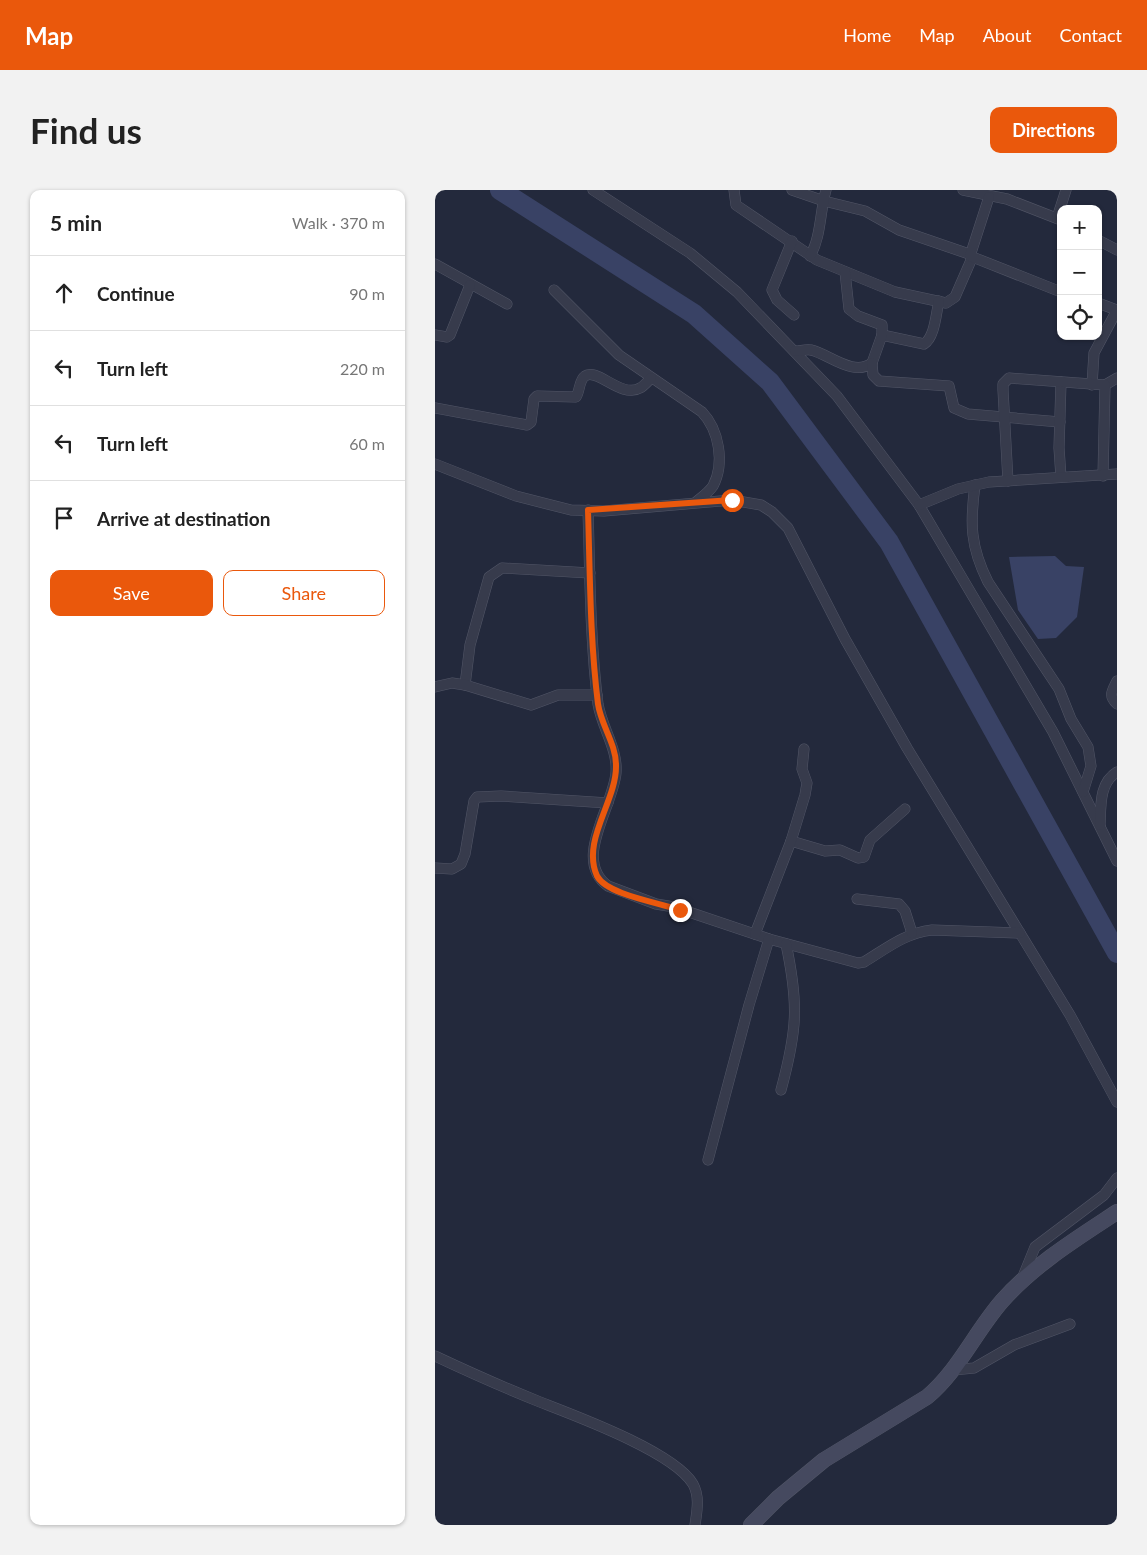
<!DOCTYPE html>
<html lang="en">
<head>
<meta charset="utf-8">
<style>
  :root { --surface:#fff; --page:#f2f2f2; --text:#222; --muted:#767676; --line:#e0e0e0; --accent:#ea580c }
  body { margin:0; font-family:Lato,sans-serif; background:var(--page); color:var(--text) }
  .controls { position:absolute; right:15px; top:15px; display:grid; overflow:hidden; border-radius:10px; box-shadow:0 1px 4px #0004 }
  .controls button { width:45px; height:45px; display:grid; place-items:center; padding:0; border:0; border-bottom:1px solid var(--line); background:var(--surface); color:var(--text); font:25px sans-serif }
  .stop { position:absolute; width:15px; height:15px; margin:-11px; border:4px solid #ea580c; border-radius:50%; background:#fff }
  .stop.end { background:#ea580c; border-color:#fff; box-shadow:0 1px 5px #0008 }
  .list { margin:0; padding:0; list-style:none }
  h2 { display:flex; justify-content:space-between; align-items:center; height:65px; margin:0; padding:0 20px; font-size:21px }
  h2 small { font-size:16px; font-weight:400; color:var(--muted) }
  .list li { display:grid; grid-template-columns:32px 1fr auto; gap:15px; align-items:center; box-sizing:border-box; height:75px; padding:0 20px; border-top:1px solid var(--line) }
  .list b { display:block; font-size:19px; white-space:nowrap }
  .list em { font-size:16px; font-style:normal; color:var(--muted) }
  .actions { display:flex; gap:10px; padding:15px 20px }
  .actions a { flex:1; padding:11px 0; border:1px solid var(--accent); border-radius:10px; text-align:center; font-size:18px; color:var(--accent) }
  .actions .main { background:var(--accent); color:#fff }
  .icon { flex:none; width:28px; height:28px; fill:none; stroke:currentColor; stroke-width:2; stroke-linecap:round; stroke-linejoin:round }
  .map { position:relative; flex:none; width:682px; height:1335px; overflow:hidden; border-radius:10px }
  header { display:flex; align-items:center; gap:30px; box-sizing:border-box; height:70px; padding:0 25px; background:var(--accent); color:#fff }
  header strong { font-size:24px }
  nav { display:flex; gap:28px; margin-inline-start:auto; font-size:18px }
  .intro { display:flex; align-items:center; justify-content:space-between; box-sizing:border-box; height:120px; padding:0 30px }
  h1 { margin:0; font-size:35px }
  .button { padding:12px 22px; border-radius:10px; background:var(--accent); color:#fff; font-size:18px; font-weight:700 }
  main { display:flex; gap:30px; padding:0 30px }
  aside { flex:1; background:var(--surface); border-radius:10px; box-shadow:0 1px 4px #0004 }
  .map>svg:first-child { display:block }
</style>
</head>
<body>
<header>
<strong>Map</strong>
<nav><a>Home</a><a>Map</a><a>About</a><a>Contact</a></nav>
</header>
<div class="intro"><h1>Find us</h1><a class="button">Directions</a></div>
<main>
<aside>
<h2>5 min<small>Walk · 370 m</small></h2>
<ul class="list">
<li><svg class="icon" aria-label="ahead" viewBox="0 0 24 24"><path d="M12 20V5M6 11l6-6 6 6"/></svg><div><b>Continue</b></div><em>90 m</em></li>
<li><svg class="icon" aria-label="left" viewBox="0 0 24 24"><path d="M17 20v-9H6M10 6l-5 5 5 5"/></svg><div><b>Turn left</b></div><em>220 m</em></li>
<li><svg class="icon" aria-label="left" viewBox="0 0 24 24"><path d="M17 20v-9H6M10 6l-5 5 5 5"/></svg><div><b>Turn left</b></div><em>60 m</em></li>
<li><svg class="icon" aria-label="arrive" viewBox="0 0 24 24"><path d="M6 21V4h12l-3 4 3 4H6"/></svg><div><b>Arrive at destination</b></div></li>
</ul>
<div class="actions"><a class="main">Save</a><a>Share</a></div>
</aside>
<div class="map">
<svg width="682" height="1335" viewBox="0 0 682 1335">
  <rect width="100%" height="100%" fill="#23293c"/>
  <path fill="#394265" d="M 620,366 L 631,376 L 649,377 L 642,427 L 621,448 L 603,449 L 583,420 L 574,367 Z"/>
  <g fill="none" stroke-linecap="round" stroke-linejoin="round">
    <path stroke="#394265" stroke-width="20" d="M 65,0 L 259,124 L 335,192 L 454,352 L 682,763"/>
    <g stroke="#525667" stroke-width="11">
      <g id="street">
        <path d="M 158,0 L 255,63 L 302,102 L 402,206 L 484,315 L 618,542 L 682,671"/>
        <path d="M 299,0 L 301,15 L 382,70 L 460,102 L 511,113 L 520,107 L 537,68"/>
        <path d="M 357,0 L 389,11 L 430,21 L 464,40 L 534,64"/>
        <path d="M 528,0 L 572,9 L 626,30"/>
        <path d="M 554,7 L 535,66 L 626,102"/>
        <path d="M 622,28 L 631,0"/>
        <path d="M 663,50 L 682,60"/>
        <path d="M 357,51 L 337,100 L 342,110 L 359,125"/>
        <path d="M 375,66 C 386,48 385,21 391,0"/>
        <path d="M 0,74 L 72,114"/>
        <path d="M 119,100 L 184,165 L 267,222 C 284,240 290,273 278,296 C 274,302 267,307 261,312"/>
        <path d="M 663,113 L 682,120"/>
        <path d="M 0,145 L 12,147 L 15,145 L 35,95"/>
        <path d="M 447,145 L 489,154 C 500,147 501,123 504,111"/>
        <path d="M 360,161 C 365,161 371,159 376,160 C 394,164 418,187 437,173 L 447,145 L 447,135 L 423,126 L 414,119 L 410,82"/>
        <path d="M 437,173 L 438,185 L 444,191 L 514,196 L 519,218 L 533,224 L 625,232"/>
        <path d="M 626,192 L 624,258 L 626,287"/>
        <path d="M 657,195 L 659,163 L 682,120"/>
        <path d="M 670,195 L 682,188"/>
        <path d="M 0,218 L 92,235 L 96,232 L 99,209 L 102,206 L 141,207 C 145,201 144,190 150,186 C 162,177 186,209 205,198 C 209,196 213,191 216,188"/>
        <path d="M 0,274 L 81,306 L 136,320 L 169,321 L 297,310 L 326,315 L 337,322 L 353,338 L 410,449 L 472,558 L 635,825 L 682,912"/>
        <path d="M 573,291 L 568,200 L 568,194 L 574,188 L 670,195 L 668,286"/>
        <path d="M 540,295 C 535,333 535,356 553,392 L 624,499 L 636,529 L 653,557 L 656,576 L 648,602"/>
        <path d="M 484,315 L 523,299 L 554,292 L 682,284"/>
        <path d="M 153,320 C 155,385 155,450 163,514 C 167,538 183,559 181,583 C 178,617 137,670 173,696 L 221,714 L 239,717 L 334,749 L 423,773 L 429,772 C 452,758 470,743 497,740 L 585,743"/>
        <path d="M 682,491 C 677,501 673,506 682,514"/>
        <path d="M 30,495 L 35,455 L 54,387 L 67,378 L 155,383"/>
        <path d="M 0,497 L 17,493 L 30,495 L 96,515 L 123,505 L 162,505"/>
        <path d="M 665,635 C 666,616 664,593 682,582"/>
        <path d="M 356,651 L 390,661 L 405,660 L 423,668 L 429,667 L 435,650 L 470,619"/>
        <path d="M 0,678 L 17,679 L 26,674 L 30,664 L 39,611 L 42,607 L 66,606 L 173,613"/>
        <path d="M 422,709 L 464,714 L 470,721 L 477,743"/>
        <path d="M 320,744 L 356,651 L 370,605 L 372,593 L 367,579 L 369,559"/>
        <path d="M 346,900 C 362,841 364,815 351,754"/>
        <path d="M 273,970 L 314,815 L 334,749"/>
        <path d="M 587,1089 L 600,1057 L 669,1005 L 682,988"/>
        <path d="M 0,1166 C 34,1182 70,1198 105,1212 C 141,1226 239,1262 258,1294 C 265,1307 262,1321 260,1335"/>
        <path d="M 518,1180 L 539,1178 L 579,1155 L 635,1134"/>
      </g>
    </g>
    <g stroke="#525667" stroke-width="16">
      <path id="secondary" d="M 316,1335 L 343,1308 L 389,1270 L 492,1207 C 524,1180 540,1142 567,1111 C 600,1074 641,1049 682,1022"/>
    </g>
    <use href="#street" stroke="#373b4c" stroke-width="10"/>
    <use href="#secondary" stroke="#45495f" stroke-width="15"/>
  </g>
  <g fill="none" stroke-linecap="round" stroke-linejoin="round">
    <path stroke="#ea580c" stroke-width="6" d="M 245,720 C 226,713 172,705 162,686 C 146,650 182,611 181,575 C 181,554 166,535 163,514 C 155,450 155,385 153,320 L 297,310"/>
  </g>
</svg>
<div class="controls">
<button>+</button>
<button>−</button>
<button><svg class="icon" aria-label="locate" viewBox="0 0 24 24"><circle cx="12" cy="12" r="6"/><path d="M12 2v4M12 18v4M2 12h4M18 12h4"/></svg></button>
</div>
<div class="stop" style="left:297px;top:310px"></div>
<div class="stop end" style="left:245px;top:720px"></div>
</div>
</main>
</body>
</html>
